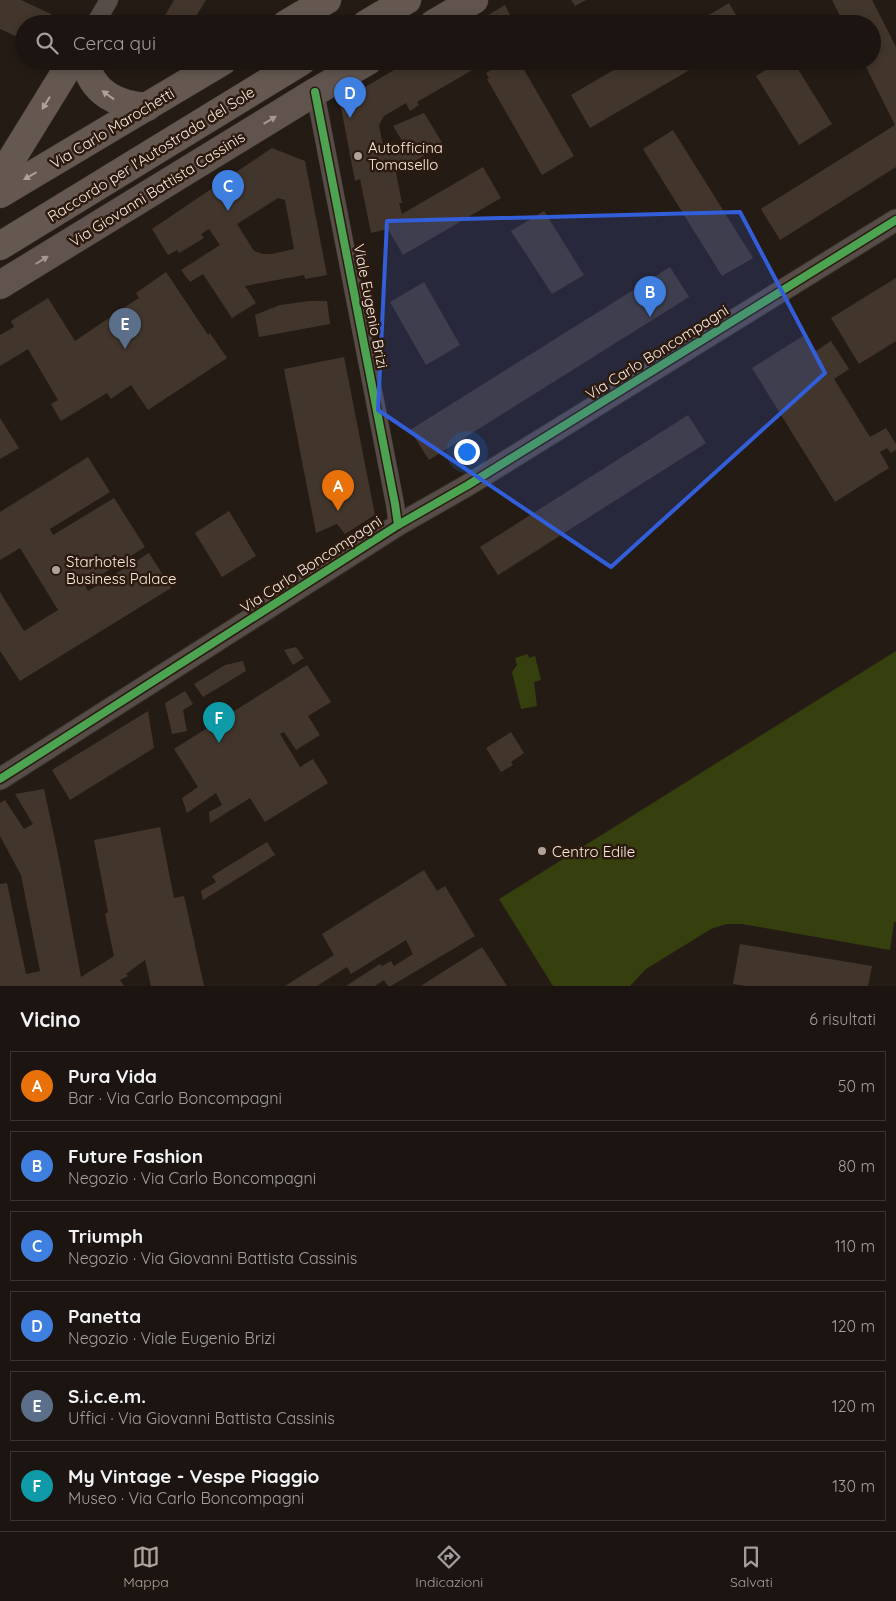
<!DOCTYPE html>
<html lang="it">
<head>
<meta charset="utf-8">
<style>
  :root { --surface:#1c1410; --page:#29211e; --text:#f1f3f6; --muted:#a09e9f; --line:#3a3330; --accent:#afa39c }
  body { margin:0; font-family:Quicksand,sans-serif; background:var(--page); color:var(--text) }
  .you { position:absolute; left:466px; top:451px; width:18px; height:18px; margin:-12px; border:4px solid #fff; border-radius:50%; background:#1a73e8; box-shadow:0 0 0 8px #1a73e833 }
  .badge { display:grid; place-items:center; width:32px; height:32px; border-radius:50%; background:var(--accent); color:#fff; font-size:16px; font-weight:700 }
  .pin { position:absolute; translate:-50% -41px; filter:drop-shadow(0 1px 2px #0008) }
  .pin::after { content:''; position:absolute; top:26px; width:18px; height:15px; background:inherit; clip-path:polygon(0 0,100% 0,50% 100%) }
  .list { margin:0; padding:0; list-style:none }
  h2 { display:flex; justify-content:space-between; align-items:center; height:65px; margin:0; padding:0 20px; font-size:21px }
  h2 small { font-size:16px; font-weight:400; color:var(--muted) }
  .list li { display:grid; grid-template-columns:32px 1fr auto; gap:15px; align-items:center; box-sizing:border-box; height:70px; margin:0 10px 10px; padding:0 10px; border:1px solid var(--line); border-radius:0px }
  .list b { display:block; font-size:19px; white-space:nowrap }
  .list p { margin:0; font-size:16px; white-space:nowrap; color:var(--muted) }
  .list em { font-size:16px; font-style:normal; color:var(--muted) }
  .icon { flex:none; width:28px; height:28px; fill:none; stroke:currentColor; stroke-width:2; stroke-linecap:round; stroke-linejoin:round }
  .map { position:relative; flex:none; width:896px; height:986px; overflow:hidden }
  .search { position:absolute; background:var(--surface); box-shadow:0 2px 8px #0003; left:15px; right:15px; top:15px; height:55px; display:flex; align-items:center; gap:12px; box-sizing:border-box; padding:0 18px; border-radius:28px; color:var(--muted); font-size:19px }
  .sheet { height:545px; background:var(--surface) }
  nav { display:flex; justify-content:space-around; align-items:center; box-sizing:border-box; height:70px; border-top:1px solid var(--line); background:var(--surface); font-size:14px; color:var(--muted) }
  nav a { display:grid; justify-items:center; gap:2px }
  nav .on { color:var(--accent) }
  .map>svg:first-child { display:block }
</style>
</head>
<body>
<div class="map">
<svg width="896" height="986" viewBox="0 0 896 986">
  <rect width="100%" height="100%" fill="#251b15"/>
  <g fill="#35400e">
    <path d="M 896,651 L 896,922 L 894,922 L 890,950 L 742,924 L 726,924 L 711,929 L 646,969 L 630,986 L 553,986 L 499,899 Z"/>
    <path d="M 528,654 L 529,658 L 535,656 L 541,680 L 534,682 L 537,706 L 521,709 L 512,672 L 517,665 L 515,658 Z"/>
  </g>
  <g fill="#42362c" fill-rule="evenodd">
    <path d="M 0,0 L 21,0 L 51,14 L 46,24 L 24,24 L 24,40 L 0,29 Z"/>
    <path d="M 174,0 L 206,0 L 191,24 L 160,24 Z"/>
    <path d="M 571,0 L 586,0 L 575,6 Z"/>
    <path d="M 832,0 L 872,0 L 896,47 L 896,167 L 780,240 L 761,209 L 895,125 L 863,61 L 872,61 L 872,24 L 844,24 Z"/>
    <path d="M 729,3 L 741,24 L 694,24 Z"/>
    <path d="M 505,5 L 515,24 L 473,24 Z"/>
    <path d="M 148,61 L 168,61 L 162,70 Z"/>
    <path d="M 409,61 L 488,61 L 417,102 L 419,105 L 410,111 L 406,103 L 384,116 L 379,125 L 384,152 L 406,147 L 393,126 L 424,113 L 443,144 L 396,173 L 402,203 L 399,203 L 402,214 L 483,167 L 501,198 L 403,255 L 388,229 L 371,233 L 360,179 L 355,181 L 340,102 Z"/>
    <path d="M 492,61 L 519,61 L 574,156 L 542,175 L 487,79 L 489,78 L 486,73 L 496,67 Z"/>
    <path d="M 629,61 L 705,61 L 590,128 L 571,95 Z"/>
    <path d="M 780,61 L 793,61 L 832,124 L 799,145 L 756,76 Z"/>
    <path d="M 673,130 L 753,258 L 722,276 L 643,149 Z"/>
    <path d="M 272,148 L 305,161 L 327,275 L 305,279 L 304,275 L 245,286 L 256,303 L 232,318 L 203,274 L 190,282 L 181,270 L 220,245 L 209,229 L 201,234 L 204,238 L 179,253 L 177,250 L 168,255 L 152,229 ZM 278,198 L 285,200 L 294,249 L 272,254 L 263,254 L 254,251 L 237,224 Z"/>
    <path d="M 544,211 L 584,275 L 552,294 L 511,231 Z"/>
    <path d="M 670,267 L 689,297 L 429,460 L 410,430 Z"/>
    <path d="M 166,272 L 208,335 L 210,333 L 227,358 L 148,410 L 131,385 L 111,399 L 107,393 L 61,421 L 51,404 L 58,400 L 28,349 L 0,366 L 0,335 L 14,327 L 11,321 L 48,298 L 75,341 L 137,299 L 139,298 L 136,293 Z"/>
    <path d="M 896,278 L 896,341 L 859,364 L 831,318 Z"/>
    <path d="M 424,282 L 460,345 L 426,365 L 390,302 Z"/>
    <path d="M 309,301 L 327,301 L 330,324 L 259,337 L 255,315 L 280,305 Z"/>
    <path d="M 806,334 L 816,351 L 831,341 L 849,369 L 834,379 L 870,437 L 886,428 L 896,444 L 896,450 L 891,453 L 887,448 L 880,452 L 889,468 L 835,502 L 752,368 Z"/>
    <path d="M 344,357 L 375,515 L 345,534 L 337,524 L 316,533 L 284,369 Z"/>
    <path d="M 688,415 L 706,443 L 498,575 L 480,547 Z"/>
    <path d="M 0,418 L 19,448 L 0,459 Z"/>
    <path d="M 88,457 L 110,492 L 50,529 L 53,535 L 114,498 L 145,547 L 85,585 L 88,591 L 149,553 L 171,588 L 20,681 L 0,651 L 0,592 L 24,631 L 58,610 L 20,548 L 0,560 L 0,512 Z"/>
    <path d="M 229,511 L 256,556 L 222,577 L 195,533 Z"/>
    <path d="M 296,647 L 304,658 L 293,665 L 284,650 Z"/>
    <path d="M 243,661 L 246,671 L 203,697 L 194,684 L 225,665 Z"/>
    <path d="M 307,665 L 331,702 L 308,716 L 320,735 L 296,750 L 284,732 L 280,734 L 300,767 L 313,759 L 328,783 L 265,822 L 250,798 L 210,823 L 209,812 L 222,805 L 216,793 L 187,813 L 182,798 L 198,787 L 174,749 Z"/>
    <path d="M 185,691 L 193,704 L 183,710 L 187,731 L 172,734 L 165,703 Z"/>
    <path d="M 148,711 L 154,748 L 70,800 L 52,770 Z"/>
    <path d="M 511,732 L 524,753 L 511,762 L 513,765 L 501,772 L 486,748 Z"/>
    <path d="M 44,789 L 59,859 L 81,977 L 114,956 L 105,914 L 108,912 L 94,840 L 160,827 L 174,898 L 184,896 L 204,986 L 151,986 L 145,960 L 126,974 L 128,976 L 120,980 L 124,986 L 0,986 L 0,884 L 7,883 L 26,974 L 40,971 L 21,875 L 0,836 L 0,803 L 5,800 L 24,829 L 33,824 L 15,794 Z"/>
    <path d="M 267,842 L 275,855 L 203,900 L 201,891 L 216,882 L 212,876 Z"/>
    <path d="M 424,870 L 437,891 L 445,886 L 475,936 L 391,986 L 388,986 L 384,980 L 375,986 L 346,986 L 380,964 L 382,966 L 391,961 L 394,966 L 413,954 L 406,940 L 351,974 L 347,967 L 317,986 L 285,986 L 334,955 L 322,934 Z"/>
    <path d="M 740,944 L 872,966 L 868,986 L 747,986 L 733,984 Z"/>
    <path d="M 482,947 L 507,986 L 421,986 L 427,982 Z"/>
  </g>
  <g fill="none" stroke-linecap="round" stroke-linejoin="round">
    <g stroke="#3d3530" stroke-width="19">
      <g id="minor">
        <path d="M 95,24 L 109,0"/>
        <path d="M 315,92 L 395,504 L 398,525"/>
      </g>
    </g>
    <g stroke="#3d3530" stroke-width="23">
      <path id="tertiary" d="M 0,779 L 398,525 L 468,485 L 896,220"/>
    </g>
    <g stroke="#3d3530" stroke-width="29">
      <g id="primary">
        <path d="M 433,24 L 474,0"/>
        <path d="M 0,285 L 315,92 L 368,61"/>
      </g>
    </g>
    <g stroke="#3d3530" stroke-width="29">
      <g id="trunk">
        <path d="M 286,24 L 327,0"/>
        <path d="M 366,24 L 407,0"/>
        <path d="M 85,61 C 92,93 117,105 147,107"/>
        <path d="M 0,178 L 72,61"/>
        <path d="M 0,194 L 223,61"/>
        <path d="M 0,246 L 302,61"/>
      </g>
    </g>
    <use href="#minor" stroke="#564c48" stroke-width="18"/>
    <use href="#tertiary" stroke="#564c48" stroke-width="21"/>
    <use href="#primary" stroke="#61544e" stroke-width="28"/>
    <use href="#trunk" stroke="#655851" stroke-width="28"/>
    <g stroke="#2c1a0e" stroke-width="11">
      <g id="cycleway">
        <path d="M 315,92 L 395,504 L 398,525"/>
        <path d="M 0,779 L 398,525 L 468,485 L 896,220"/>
      </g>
    </g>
    <use href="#cycleway" stroke="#4ca352" stroke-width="8"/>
  </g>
  <defs><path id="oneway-solid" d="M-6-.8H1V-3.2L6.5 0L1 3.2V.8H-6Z" transform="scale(1.25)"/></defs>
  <g fill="#afa29a">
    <use href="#oneway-solid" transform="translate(108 95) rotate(-144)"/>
    <use href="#oneway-solid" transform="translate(46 103) rotate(122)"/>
    <use href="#oneway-solid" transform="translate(30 176) rotate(150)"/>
  </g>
  <g fill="#a59892">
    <use href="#oneway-solid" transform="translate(270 120) rotate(-31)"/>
    <use href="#oneway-solid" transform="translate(42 260) rotate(-32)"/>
  </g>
  <path fill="#335ed9" fill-opacity="0.2" stroke="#335ed9" stroke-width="4" stroke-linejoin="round" d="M 740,212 L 825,373 L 611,567 L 378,410 L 387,221 Z"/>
  <g fill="#afa39c" stroke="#2c1a0e" stroke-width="2">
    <circle cx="358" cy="156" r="5"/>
    <circle cx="56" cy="570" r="5"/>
    <circle cx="542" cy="851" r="5"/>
  </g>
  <g text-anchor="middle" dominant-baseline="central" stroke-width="5" stroke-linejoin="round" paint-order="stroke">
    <g font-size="15" fill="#f9ece4" stroke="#2c1a0e">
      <text transform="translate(112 128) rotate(-31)">Via Carlo Marochetti</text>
      <text transform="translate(151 154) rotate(-32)">Raccordo per l'Autostrada del Sole</text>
      <text transform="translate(157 189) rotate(-32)">Via Giovanni Battista Cassinis</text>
      <text transform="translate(371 306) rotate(79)">Viale Eugenio Brizi</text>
      <text transform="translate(657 352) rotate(-32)">Via Carlo Boncompagni</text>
      <text transform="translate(311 564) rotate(-33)">Via Carlo Boncompagni</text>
    </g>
    <g font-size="15" fill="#f9ece4" stroke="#2c1a0e" text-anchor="start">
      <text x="368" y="147">Autofficina<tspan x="368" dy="17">Tomasello</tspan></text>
      <text x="66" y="561">Starhotels<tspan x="66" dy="17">Business Palace</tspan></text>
      <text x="552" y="851">Centro Edile</text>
    </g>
  </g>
</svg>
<div class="you"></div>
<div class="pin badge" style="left:338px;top:511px;background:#e8710a">A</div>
<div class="pin badge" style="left:650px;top:317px;background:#3f7fe0">B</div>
<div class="pin badge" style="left:228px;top:211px;background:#3f7fe0">C</div>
<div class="pin badge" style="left:350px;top:118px;background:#3f7fe0">D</div>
<div class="pin badge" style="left:125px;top:349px;background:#5c6f8a">E</div>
<div class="pin badge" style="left:219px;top:743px;background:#0f9aa8">F</div>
<div class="search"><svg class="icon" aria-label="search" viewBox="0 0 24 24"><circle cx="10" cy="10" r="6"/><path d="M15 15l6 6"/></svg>Cerca qui</div>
</div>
<section class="sheet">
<h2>Vicino<small>6 risultati</small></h2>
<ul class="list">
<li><span class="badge" style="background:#e8710a">A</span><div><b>Pura Vida</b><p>Bar · Via Carlo Boncompagni</p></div><em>50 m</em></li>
<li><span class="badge" style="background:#3f7fe0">B</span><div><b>Future Fashion</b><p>Negozio · Via Carlo Boncompagni</p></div><em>80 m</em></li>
<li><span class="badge" style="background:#3f7fe0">C</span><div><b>Triumph</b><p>Negozio · Via Giovanni Battista Cassinis</p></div><em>110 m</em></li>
<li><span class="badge" style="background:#3f7fe0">D</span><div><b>Panetta</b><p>Negozio · Viale Eugenio Brizi</p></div><em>120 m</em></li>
<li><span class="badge" style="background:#5c6f8a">E</span><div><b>S.i.c.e.m.</b><p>Uffici · Via Giovanni Battista Cassinis</p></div><em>120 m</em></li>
<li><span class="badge" style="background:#0f9aa8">F</span><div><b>My Vintage - Vespe Piaggio</b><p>Museo · Via Carlo Boncompagni</p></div><em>130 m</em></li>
</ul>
</section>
<nav>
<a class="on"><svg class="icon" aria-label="map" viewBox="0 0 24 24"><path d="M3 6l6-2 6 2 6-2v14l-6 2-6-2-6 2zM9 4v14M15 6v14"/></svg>Mappa</a>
<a><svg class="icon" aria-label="directions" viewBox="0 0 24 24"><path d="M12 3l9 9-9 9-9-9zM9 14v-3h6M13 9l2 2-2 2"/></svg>Indicazioni</a>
<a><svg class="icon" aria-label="saved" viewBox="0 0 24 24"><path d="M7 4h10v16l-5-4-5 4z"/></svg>Salvati</a>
</nav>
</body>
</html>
